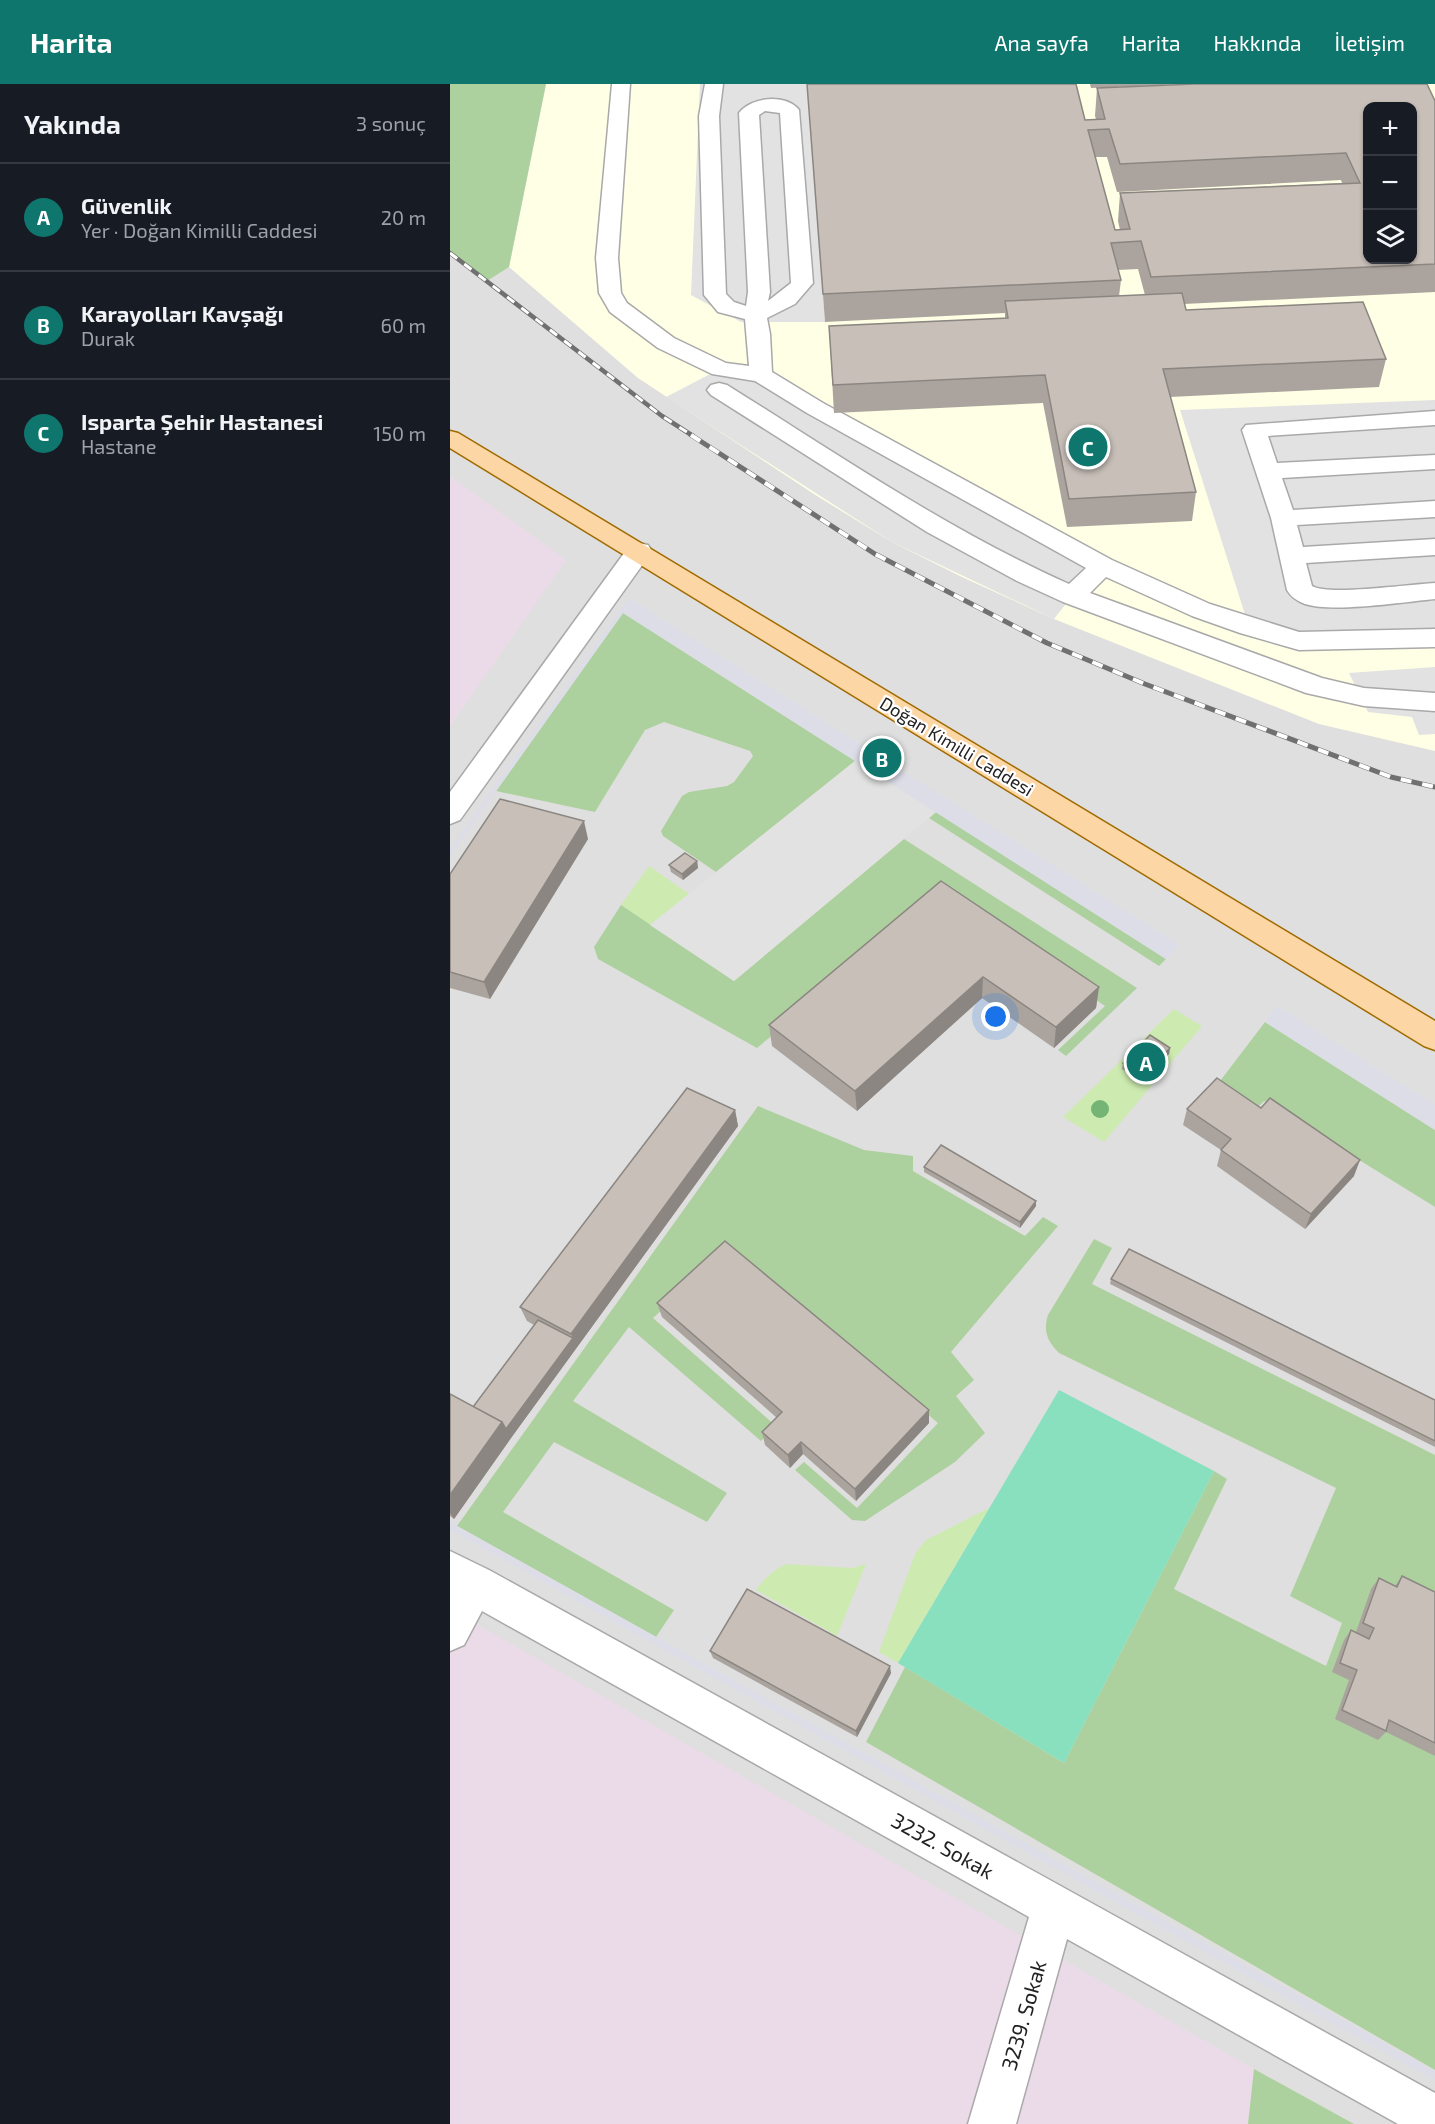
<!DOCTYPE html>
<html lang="tr">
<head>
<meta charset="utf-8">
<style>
  :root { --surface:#171b24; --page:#20242c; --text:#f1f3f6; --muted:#9ea1a6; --line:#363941; --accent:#0f766e }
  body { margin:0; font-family:"Exo 2",sans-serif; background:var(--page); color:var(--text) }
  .controls { position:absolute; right:18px; top:18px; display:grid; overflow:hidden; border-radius:12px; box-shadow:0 2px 4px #0004 }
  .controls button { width:54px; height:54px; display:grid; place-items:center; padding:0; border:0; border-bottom:2px solid var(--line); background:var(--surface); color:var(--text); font:30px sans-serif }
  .you { position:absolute; left:546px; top:933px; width:21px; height:21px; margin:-15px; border:4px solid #fff; border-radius:50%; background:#1a73e8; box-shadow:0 0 0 9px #1a73e833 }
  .badge { display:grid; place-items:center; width:39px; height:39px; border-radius:50%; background:var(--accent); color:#fff; font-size:20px; font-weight:700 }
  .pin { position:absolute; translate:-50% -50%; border:3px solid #fff; box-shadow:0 2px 6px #0006 }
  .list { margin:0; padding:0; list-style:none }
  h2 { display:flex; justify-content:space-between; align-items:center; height:78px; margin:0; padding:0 24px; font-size:26px }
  h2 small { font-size:20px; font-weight:400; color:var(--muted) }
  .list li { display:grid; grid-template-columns:39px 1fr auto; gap:18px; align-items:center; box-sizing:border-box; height:108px; padding:0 24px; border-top:2px solid var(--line) }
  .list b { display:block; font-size:22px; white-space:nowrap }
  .list p { margin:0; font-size:20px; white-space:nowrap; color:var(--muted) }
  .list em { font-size:20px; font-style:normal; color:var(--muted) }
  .icon { flex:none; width:33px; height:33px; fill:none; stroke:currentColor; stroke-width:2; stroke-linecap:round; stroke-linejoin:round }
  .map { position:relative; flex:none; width:985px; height:2040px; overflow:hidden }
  header { display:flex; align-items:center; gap:36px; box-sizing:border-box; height:84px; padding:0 30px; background:var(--accent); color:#fff }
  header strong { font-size:28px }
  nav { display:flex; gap:33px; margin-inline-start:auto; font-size:21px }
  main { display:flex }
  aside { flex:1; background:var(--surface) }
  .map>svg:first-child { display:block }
</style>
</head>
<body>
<header>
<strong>Harita</strong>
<nav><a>Ana sayfa</a><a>Harita</a><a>Hakkında</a><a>İletişim</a></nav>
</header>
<main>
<aside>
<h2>Yakında<small>3 sonuç</small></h2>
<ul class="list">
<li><span class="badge">A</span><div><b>Güvenlik</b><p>Yer · Doğan Kimilli Caddesi</p></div><em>20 m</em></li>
<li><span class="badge">B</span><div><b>Karayolları Kavşağı</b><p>Durak</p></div><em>60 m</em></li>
<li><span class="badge">C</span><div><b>Isparta Şehir Hastanesi</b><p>Hastane</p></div><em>150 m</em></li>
</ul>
</aside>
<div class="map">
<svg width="985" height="2040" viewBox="0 0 985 2040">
  <rect width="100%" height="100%" fill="#f2efe9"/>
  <path fill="#e0dfdf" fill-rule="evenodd" d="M 0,0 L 985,0 L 985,2040 L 0,2040 ZM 918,22 L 962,22 L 962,176 L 918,176 Z"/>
  <g fill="#ebdbe8">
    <path d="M 0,392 L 116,476 L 0,642 Z"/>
    <path d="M 0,1525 L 804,1985 L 798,2040 L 0,2040 Z"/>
  </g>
  <path fill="#ffffe5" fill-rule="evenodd" d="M 96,0 L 985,0 L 985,667 L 869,640 L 604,535 L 512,493 L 442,458 L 367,412 L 188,294 L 59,183 ZM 918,22 L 962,22 L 962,176 L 918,176 Z"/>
  <g fill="#cdebb0">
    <path d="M 199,782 L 239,810 L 200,841 L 171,821 Z"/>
    <path d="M 724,925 L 752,942 L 654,1058 L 613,1033 Z"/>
    <path d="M 539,1424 L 448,1579 L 429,1568 L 465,1470 L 476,1456 Z"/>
    <path d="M 336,1480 L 402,1484 L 416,1480 L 387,1552 L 306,1506 C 314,1494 323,1487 336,1480 Z"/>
  </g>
  <g fill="#add19e">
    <path d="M 0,0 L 96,0 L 59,183 L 37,197 L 0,169 Z"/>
    <path d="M 173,529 L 405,677 L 266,788 L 213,752 L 211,747 L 232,712 L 239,708 L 277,702 L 284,698 L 303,672 L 300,667 L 214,638 L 195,646 L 145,728 L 46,707 Z"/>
    <path d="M 486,728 L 716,875 L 709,882 L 479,734 Z"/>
    <path d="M 454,755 L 687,904 L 616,972 L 608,966 L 655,922 L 491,812 L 307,964 L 148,875 L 144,863 L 171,821 L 284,897 Z"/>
    <path d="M 815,938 L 985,1046 L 985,1123 L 814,1017 L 804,1027 L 767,1001 Z"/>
    <path d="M 308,1022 L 414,1066 L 463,1072 L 463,1087 L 575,1152 L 593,1133 L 608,1142 L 501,1268 L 524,1296 L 506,1312 L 535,1349 L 505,1378 L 415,1437 L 402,1436 L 345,1386 L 354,1378 L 407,1424 L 488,1339 L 280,1164 L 203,1234 L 326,1342 L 311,1357 L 179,1243 L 123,1317 L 277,1409 L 257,1438 L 104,1358 L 53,1428 L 224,1526 L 206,1553 L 7,1442 Z"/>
    <path d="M 644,1155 L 662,1164 L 642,1200 L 985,1371 L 985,1986 L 416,1658 L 455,1583 L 614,1679 L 764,1387 L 777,1395 L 724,1505 L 876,1582 L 892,1539 L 840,1512 L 886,1404 L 609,1269 C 597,1257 593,1247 598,1231 Z"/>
    <path d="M 804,1985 L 904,2040 L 798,2040 Z"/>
  </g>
  <path fill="#88e0be" d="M 609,1306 L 764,1387 L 614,1679 L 448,1579 Z"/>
  <g fill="#e2e2e2">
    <path d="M 250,0 L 357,0 L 375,238 L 291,238 L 241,211 Z"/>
    <path d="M 270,285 L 311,291 L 653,482 L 622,512 L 604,535 L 442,458 L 216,313 Z"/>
    <path d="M 985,316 L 985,554 L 849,557 L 799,543 L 730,326 Z"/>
    <path d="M 985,583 L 985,650 L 969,651 L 962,633 L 918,628 L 899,589 Z"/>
    <path d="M 405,677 L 486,728 L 284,897 L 200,841 Z"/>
  </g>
  <g fill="#dddde8">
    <path d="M 179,514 L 432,674 L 730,861 L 716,875 L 173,529 L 0,772 L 0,765 Z"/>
    <path d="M 827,922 L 985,1021 L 985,1046 L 815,938 Z"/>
    <path d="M 0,1438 L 985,1987 L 985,1997 L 0,1446 Z"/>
  </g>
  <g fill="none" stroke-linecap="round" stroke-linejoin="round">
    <g stroke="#a9a9a9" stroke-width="3">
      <g id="minor">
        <path d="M 162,0 L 180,0 L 168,174 L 171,209 L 177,219 L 224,254 L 276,279 L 299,282 L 295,235 L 268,228 L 254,211 L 249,32 L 255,0 L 273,0 L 269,32 L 276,210 L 284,218 L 296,222 L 298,208 L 289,29 C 301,13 336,9 349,26 L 363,199 L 345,220 L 317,234 L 320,250 L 322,288 L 373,319 L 662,476 L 760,520 L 849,548 L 985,545 L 985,563 L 849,566 L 790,549 L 742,532 L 656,493 L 640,509 L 872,594 L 914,604 L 985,609 L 985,627 L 914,622 L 856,609 L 613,518 L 567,497 L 477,448 L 261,311 L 257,306 L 261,301 L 269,299 L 277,301 C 389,371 498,446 619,500 L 636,484 L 357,329 L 305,297 L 262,290 L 208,264 L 160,228 L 149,209 L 146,174 ZM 315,27 L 330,29 L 341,199 L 318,217 L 320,208 L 309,31 Z"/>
        <path d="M 985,327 L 985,341 L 818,352 L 827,379 L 985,371 L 985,385 L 832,394 L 843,426 L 985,417 L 985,433 L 847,441 L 853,463 L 985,455 L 985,471 L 856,479 L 862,502 C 878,512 962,500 985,499 L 985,515 C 953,518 883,529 855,520 C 847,517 841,513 837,506 L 821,434 L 792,346 L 796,341 Z"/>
        <path d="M 189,459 L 198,461 L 202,467 L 198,473 L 10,736 L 0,740 L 0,708 L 180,461 Z"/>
        <path d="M 0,1467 L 39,1486 L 985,2009 L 985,2040 L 948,2040 L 617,1855 L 566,2040 L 518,2040 L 579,1833 L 32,1527 L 14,1561 L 0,1567 Z"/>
      </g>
    </g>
    <g stroke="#a06b00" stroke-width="3">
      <path id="major" d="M 0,347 L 8,349 L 985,937 L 985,966 L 974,962 L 0,364 Z"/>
    </g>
    <use href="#minor" fill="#fff" fill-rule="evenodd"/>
    <use href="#major" fill="#fcd6a4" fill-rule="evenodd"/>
    <g stroke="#707070" stroke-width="4.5">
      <path id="rail-far1" d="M 0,169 L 212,332 L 243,352"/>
    </g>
    <g stroke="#707070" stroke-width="5">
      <path id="rail" d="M 241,351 L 425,470 L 597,559 L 695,600 L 941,693 L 985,703"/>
    </g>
    <use href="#rail-far1" stroke="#fff" stroke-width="3" stroke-dasharray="9" stroke-linecap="butt"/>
    <use href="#rail" stroke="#fff" stroke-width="4" stroke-dasharray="11" stroke-linecap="butt"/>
  </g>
  <circle fill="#74b475" cx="650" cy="1025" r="9"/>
  <g fill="#aba49e" fill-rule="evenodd">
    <path d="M 357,0 L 635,36 L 646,35 L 645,32 L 647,4 L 981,10 L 985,17 L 985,208 L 734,220 L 736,226 L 936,275 L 929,303 L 720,313 L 746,408 L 742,437 L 617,443 L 593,319 L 384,329 L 379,242 L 555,234 L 555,229 L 375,238 ZM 645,73 L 657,73 L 667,108 L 891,96 L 892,99 L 670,109 L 668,137 L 670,146 L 665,146 ZM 688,185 L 695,211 L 669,212 L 671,196 L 668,186 Z"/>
    <path d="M 640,0 L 735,0 L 641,4 Z"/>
    <path d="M 138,755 L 40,915 L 0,904 L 0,790 Z"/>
    <path d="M 247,777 L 248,784 L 233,796 L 221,788 L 219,781 Z"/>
    <path d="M 491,797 L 649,903 L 646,924 L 604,964 L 532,914 L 407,1027 L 322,962 L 319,941 Z"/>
    <path d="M 720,964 L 719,970 L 692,999 L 672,985 L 673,979 Z"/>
    <path d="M 737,1025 L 904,1092 L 855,1145 L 767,1082 L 771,1066 L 733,1041 Z"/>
    <path d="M 285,1026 L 288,1042 L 61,1354 L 4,1435 L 0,1432 L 0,1310 L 23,1323 L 84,1241 L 77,1237 L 70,1223 Z"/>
    <path d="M 474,1083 L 586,1122 L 570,1144 L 474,1088 Z"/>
    <path d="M 661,1195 L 985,1316 L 985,1363 L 660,1200 Z"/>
    <path d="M 207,1219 L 479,1339 L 406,1417 L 353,1370 L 340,1384 L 315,1361 L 312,1348 L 327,1334 L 212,1233 Z"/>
    <path d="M 952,1492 L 985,1508 L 985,1672 L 936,1648 L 928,1656 L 885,1635 L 899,1596 L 882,1588 L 894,1556 L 901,1546 L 906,1548 L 921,1505 L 929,1494 L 945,1502 Z"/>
    <path d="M 260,1567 L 441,1589 L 407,1653 L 263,1574 Z"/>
  </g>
  <g fill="#8b8681">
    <path d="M 134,737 L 138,755 L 40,915 L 34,898 Z"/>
    <path d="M 247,777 L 248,784 L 233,796 L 232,790 Z"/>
    <path d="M 533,893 L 532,914 L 407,1027 L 405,1007 Z"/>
    <path d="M 649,903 L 646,924 L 604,964 L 606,943 Z"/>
    <path d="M 720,964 L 719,970 L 692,999 L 693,992 Z"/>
    <path d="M 285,1026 L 288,1042 L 61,1354 L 4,1435 L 0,1429 L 0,1411 L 52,1338 L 123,1254 L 121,1250 Z"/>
    <path d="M 910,1076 L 904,1092 L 855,1145 L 861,1130 Z"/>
    <path d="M 586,1117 L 586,1122 L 570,1144 L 570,1138 Z"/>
    <path d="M 479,1326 L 479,1339 L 406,1417 L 405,1405 Z"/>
    <path d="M 351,1358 L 353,1370 L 340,1384 L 338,1371 Z"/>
    <path d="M 440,1582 L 441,1589 L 407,1653 L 406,1647 Z"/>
  </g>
  <g fill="#c7bfb8" stroke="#8b8681" stroke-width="1.5" fill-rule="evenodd">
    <path d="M 357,0 L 626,0 L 635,36 L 655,35 L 647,4 L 745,0 L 977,0 L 985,17 L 985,180 L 701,193 L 691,157 L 661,159 L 671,196 L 373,210 ZM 918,22 L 963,22 L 963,176 L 918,176 ZM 659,45 L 670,80 L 896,69 L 910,99 L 670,109 L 680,145 L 665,146 L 638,46 Z"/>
    <path d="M 732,209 L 736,226 L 913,218 L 936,275 L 713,285 L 746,408 L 619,415 L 595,291 L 383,301 L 379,242 L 558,234 L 555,217 Z"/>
    <path d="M 50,715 L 134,737 L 34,898 L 0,888 L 0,790 Z"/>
    <path d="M 235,769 L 247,777 L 232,790 L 219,781 Z"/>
    <path d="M 491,797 L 649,903 L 606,943 L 533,893 L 405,1007 L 319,941 Z"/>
    <path d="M 700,951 L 720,964 L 693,992 L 673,979 Z"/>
    <path d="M 767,994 L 811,1024 L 820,1014 L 910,1076 L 861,1130 L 771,1066 L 781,1055 L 737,1025 Z"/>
    <path d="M 237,1004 L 285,1026 L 121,1250 L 70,1223 Z"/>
    <path d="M 491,1061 L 586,1117 L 570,1138 L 474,1083 Z"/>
    <path d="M 275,1157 L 479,1326 L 405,1405 L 351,1358 L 338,1371 L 312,1348 L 332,1328 L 207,1219 Z"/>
    <path d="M 679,1165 L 985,1316 L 985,1357 L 661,1195 Z"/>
    <path d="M 88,1236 L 123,1254 L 56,1345 L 52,1338 L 23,1323 Z"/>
    <path d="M 0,1310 L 52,1338 L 0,1411 Z"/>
    <path d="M 952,1492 L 985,1508 L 985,1659 L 939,1636 L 936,1647 L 892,1626 L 907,1586 L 890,1579 L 901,1546 L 919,1555 L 924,1544 L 913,1539 L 929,1494 L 947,1503 Z"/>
    <path d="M 297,1505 L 440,1582 L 406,1647 L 260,1567 Z"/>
  </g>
  <g text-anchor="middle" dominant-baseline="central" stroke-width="4.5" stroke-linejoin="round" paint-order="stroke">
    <g font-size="18" fill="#222" stroke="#fff">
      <text transform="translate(507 662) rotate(31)">Doğan Kimilli Caddesi</text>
    </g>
    <g font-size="21" fill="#222" stroke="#fff">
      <text transform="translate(493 1761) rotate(29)">3232. Sokak</text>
      <text transform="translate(573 1931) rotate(-74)">3239. Sokak</text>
    </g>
  </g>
</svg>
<div class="controls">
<button>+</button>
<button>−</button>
<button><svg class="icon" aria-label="layers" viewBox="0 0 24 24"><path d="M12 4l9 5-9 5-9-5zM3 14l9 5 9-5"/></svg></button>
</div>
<div class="you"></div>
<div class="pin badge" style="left:696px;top:978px">A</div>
<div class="pin badge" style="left:432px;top:674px">B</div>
<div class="pin badge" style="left:638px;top:363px">C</div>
</div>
</main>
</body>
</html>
